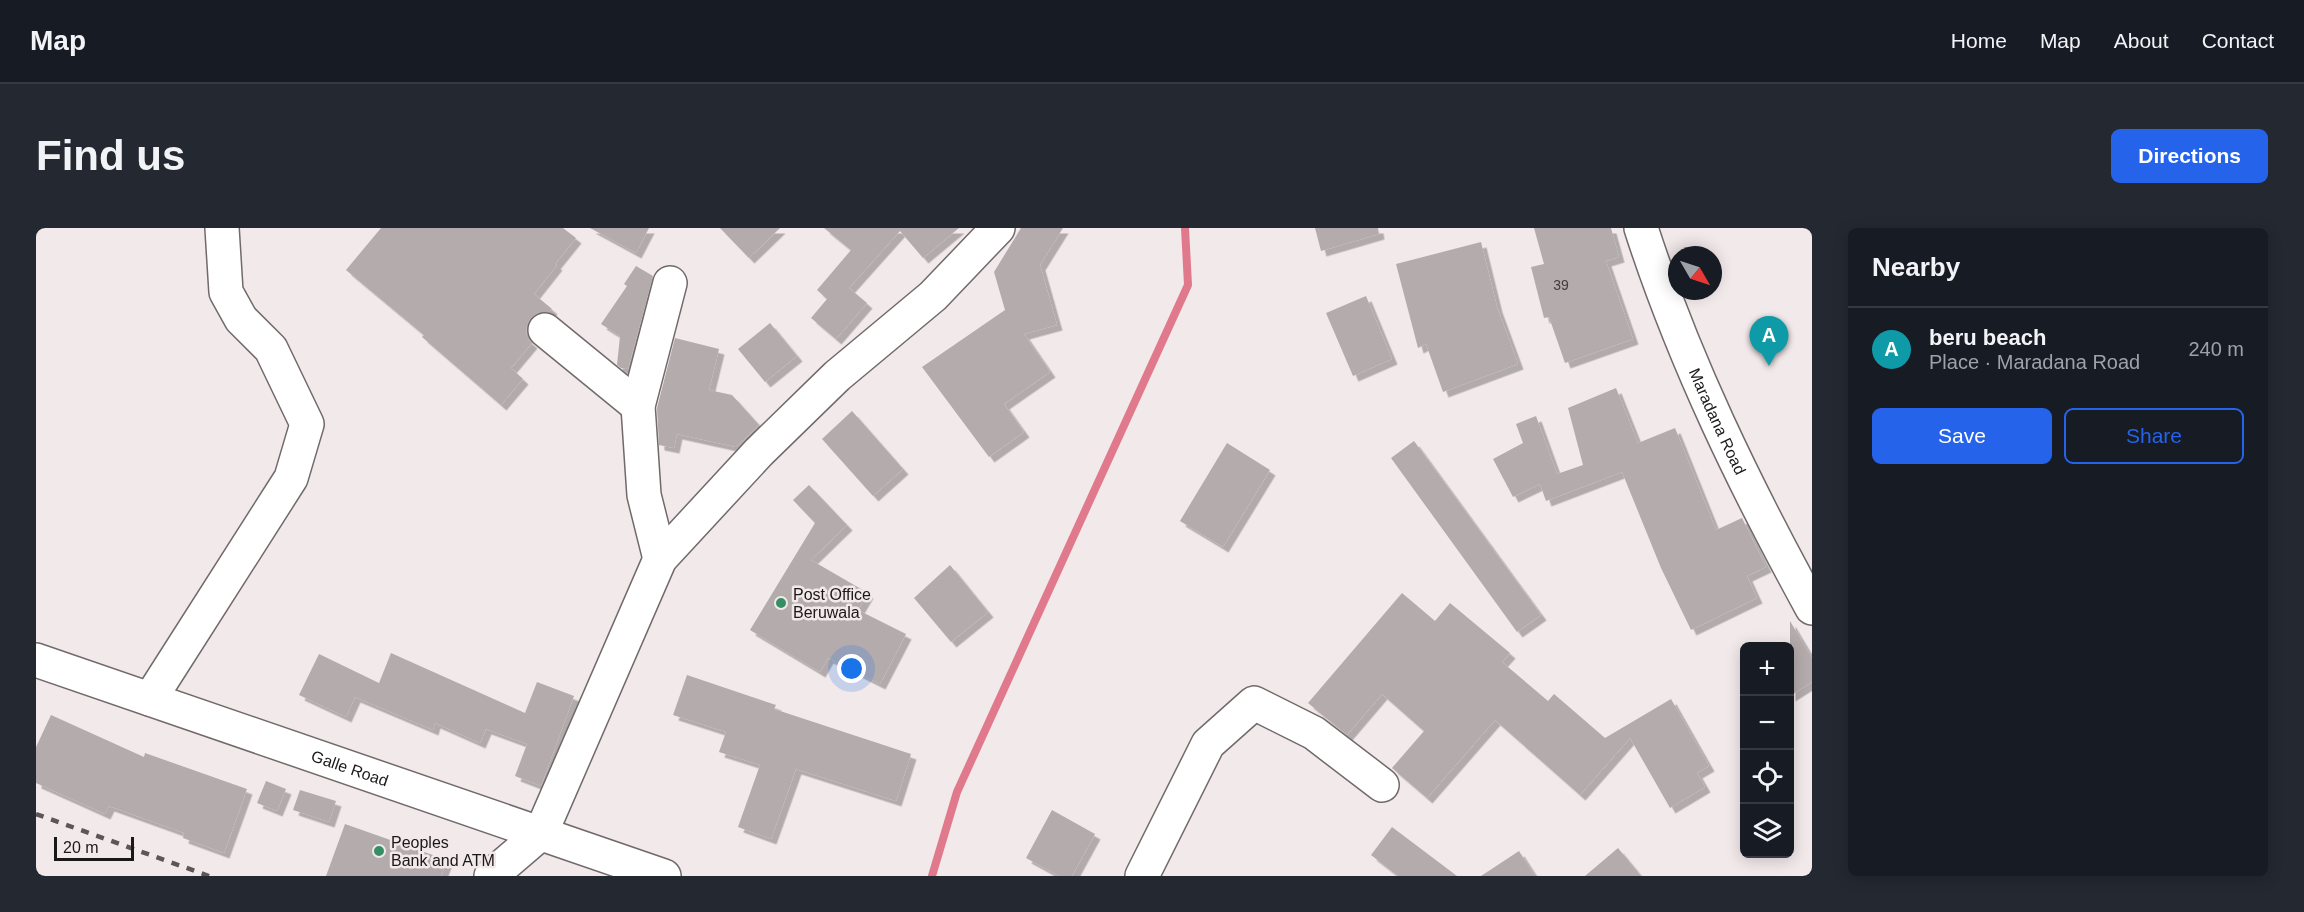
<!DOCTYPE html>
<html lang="en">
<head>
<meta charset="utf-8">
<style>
  :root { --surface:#171b24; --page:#242831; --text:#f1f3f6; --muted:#9ea1a6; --line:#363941; --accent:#2563eb }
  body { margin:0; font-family:Arial,sans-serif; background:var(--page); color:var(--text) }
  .controls { position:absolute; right:18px; bottom:18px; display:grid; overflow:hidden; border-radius:9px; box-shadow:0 3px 15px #0003 }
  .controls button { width:54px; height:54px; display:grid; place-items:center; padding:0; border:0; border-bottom:2px solid var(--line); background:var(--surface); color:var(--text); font:30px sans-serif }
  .compass { position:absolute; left:1632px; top:18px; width:54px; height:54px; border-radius:50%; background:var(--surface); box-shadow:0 3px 15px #0003; rotate:129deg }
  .scale { position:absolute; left:18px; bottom:15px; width:80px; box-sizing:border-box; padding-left:6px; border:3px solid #1b1818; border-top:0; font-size:16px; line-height:21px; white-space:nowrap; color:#1b1818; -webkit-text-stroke:4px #f2e9ea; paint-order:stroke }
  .you { position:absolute; left:816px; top:441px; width:21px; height:21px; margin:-15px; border:4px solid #fff; border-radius:50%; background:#1a73e8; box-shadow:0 0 0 9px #1a73e833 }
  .badge { display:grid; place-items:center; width:39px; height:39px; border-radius:50%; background:var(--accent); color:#fff; font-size:20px; font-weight:700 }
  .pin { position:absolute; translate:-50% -50px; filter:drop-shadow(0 2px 3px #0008) }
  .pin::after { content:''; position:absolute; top:32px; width:21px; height:18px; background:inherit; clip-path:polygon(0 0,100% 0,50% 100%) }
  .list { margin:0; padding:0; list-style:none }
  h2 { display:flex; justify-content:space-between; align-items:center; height:78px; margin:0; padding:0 24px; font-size:26px }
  h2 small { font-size:20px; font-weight:400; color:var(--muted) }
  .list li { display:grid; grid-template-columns:39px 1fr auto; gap:18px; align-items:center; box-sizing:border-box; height:84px; padding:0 24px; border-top:2px solid var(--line) }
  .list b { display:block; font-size:22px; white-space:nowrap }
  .list p { margin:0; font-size:20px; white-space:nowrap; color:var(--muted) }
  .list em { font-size:20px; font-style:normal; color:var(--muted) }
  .actions { display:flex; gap:12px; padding:18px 24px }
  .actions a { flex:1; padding:14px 0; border:2px solid var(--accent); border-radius:9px; text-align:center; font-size:21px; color:var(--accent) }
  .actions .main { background:var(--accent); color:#fff }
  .icon { flex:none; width:33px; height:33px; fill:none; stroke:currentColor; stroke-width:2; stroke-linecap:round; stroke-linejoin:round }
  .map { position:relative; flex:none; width:1776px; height:648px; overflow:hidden; border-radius:9px }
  header { display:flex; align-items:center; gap:36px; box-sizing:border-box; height:84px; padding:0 30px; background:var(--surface); border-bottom:2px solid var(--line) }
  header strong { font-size:28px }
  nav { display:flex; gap:33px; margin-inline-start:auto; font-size:21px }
  .intro { display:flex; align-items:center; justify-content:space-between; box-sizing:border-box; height:144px; padding:0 36px }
  h1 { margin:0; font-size:42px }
  .button { padding:15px 27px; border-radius:9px; background:var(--accent); color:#fff; font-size:21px; font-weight:700 }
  main { display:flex; gap:36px; padding:0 36px }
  aside { flex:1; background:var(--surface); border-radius:9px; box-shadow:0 3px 15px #0003 }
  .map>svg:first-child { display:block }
</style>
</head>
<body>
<header>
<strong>Map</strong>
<nav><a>Home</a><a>Map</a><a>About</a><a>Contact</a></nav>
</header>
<div class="intro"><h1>Find us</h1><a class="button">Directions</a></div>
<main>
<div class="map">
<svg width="1776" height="648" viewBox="0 0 1776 648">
  <defs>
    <filter id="shadow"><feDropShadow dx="5.5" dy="5.5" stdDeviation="0" flood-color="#0004"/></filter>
  </defs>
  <rect width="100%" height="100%" fill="#f2e9ea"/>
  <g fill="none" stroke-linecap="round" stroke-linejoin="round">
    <path stroke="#e1798c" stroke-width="8" d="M 896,648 L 921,564 L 1152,57 L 1149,0"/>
  </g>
  <g fill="#b4abac" filter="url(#shadow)">
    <path d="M 345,0 L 527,0 L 540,10 L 519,36 L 521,37 L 498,66 L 516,81 L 513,84 L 502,85 L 494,91 L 490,100 L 491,111 L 496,115 L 475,140 L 487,151 L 465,177 L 386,109 L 388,107 L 310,42 Z"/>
    <path d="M 554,0 L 613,0 L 600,25 Z"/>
    <path d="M 684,0 L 744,0 L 713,30 Z"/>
    <path d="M 788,0 L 923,0 L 887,30 L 864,3 L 813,60 L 831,75 L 800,111 L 775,90 L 791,71 L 781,62 L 815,22 Z"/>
    <path d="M 985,0 L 1027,0 L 1004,37 L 1021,97 L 988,106 L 1014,144 L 968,176 L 988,204 L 953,229 L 886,139 L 969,82 L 958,44 Z"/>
    <path d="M 1279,0 L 1342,0 L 1343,6 L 1285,23 Z"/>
    <path d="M 1498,0 L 1575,0 L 1583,29 L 1570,33 L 1597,111 L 1529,135 L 1513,89 L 1508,90 L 1495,39 L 1508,36 Z"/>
    <path d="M 1445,14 L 1461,79 L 1482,136 L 1407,164 L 1390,116 L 1382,120 L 1360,36 Z"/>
    <path d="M 600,38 L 617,48 L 592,141 L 585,140 L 581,137 L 584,108 L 565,96 L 591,58 L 588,56 Z"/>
    <path d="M 1330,68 L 1356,131 L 1317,148 L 1290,85 Z"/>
    <path d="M 734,95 L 761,128 L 729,154 L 702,121 Z"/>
    <path d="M 639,110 L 683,121 L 673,162 L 696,167 L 723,197 L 700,219 L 641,206 L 638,220 L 623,217 L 621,180 Z"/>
    <path d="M 1580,160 L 1602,215 L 1639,200 L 1680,302 L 1706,290 L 1730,339 L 1711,348 L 1721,370 L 1655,402 L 1625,340 L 1586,244 L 1510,273 L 1504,256 L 1477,269 L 1457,231 L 1487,215 L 1480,196 L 1500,188 L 1521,246 L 1547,237 L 1532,180 Z"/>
    <path d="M 816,183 L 867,241 L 837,268 L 786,211 Z"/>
    <path d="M 1378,213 L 1505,387 L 1481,404 L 1355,230 Z"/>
    <path d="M 1191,215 L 1234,242 L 1187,319 L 1144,293 Z"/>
    <path d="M 773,257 L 811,297 L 775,332 L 832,365 L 822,382 L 870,406 L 844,456 L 792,430 L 784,444 L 714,402 L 779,295 L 757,272 Z"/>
    <path d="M 914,337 L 952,384 L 915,414 L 878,370 Z"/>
    <path d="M 1366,365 L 1399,393 L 1414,375 L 1474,425 L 1466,434 L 1512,473 L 1518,466 L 1569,510 L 1635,471 L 1673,538 L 1661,545 L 1669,559 L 1634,580 L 1594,510 L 1544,567 L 1459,492 L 1391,570 L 1356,540 L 1388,503 L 1346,466 L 1311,507 L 1272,475 Z"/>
    <path d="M 1754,393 L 1776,430 L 1776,454 L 1754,468 Z"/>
    <path d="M 355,425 L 489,485 L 501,454 L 538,468 L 505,558 L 479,548 L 491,516 L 450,501 L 444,515 L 399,495 L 397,502 L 319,469 L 310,489 L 263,467 L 283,426 L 343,455 Z"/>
    <path d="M 651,447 L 740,477 L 738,481 L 875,526 L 860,573 L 760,541 L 735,611 L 702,599 L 724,537 L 683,524 L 690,504 L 637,487 Z"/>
    <path d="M 15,487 L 108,529 L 109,525 L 211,561 L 188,625 L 147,610 L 148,605 L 73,578 L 69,586 L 0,555 L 0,519 Z"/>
    <path d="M 230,553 L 250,561 L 241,583 L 221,575 Z"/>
    <path d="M 264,562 L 300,573 L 293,594 L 257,582 Z"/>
    <path d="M 1016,582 L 1059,606 L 1036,648 L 1023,648 L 990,630 Z"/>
    <path d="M 309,596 L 411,632 L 405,648 L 290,648 Z"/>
    <path d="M 1356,599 L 1421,648 L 1362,648 L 1335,627 Z"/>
    <path d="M 1582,620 L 1605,648 L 1549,648 Z"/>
    <path d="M 1483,623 L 1499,648 L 1445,648 Z"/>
  </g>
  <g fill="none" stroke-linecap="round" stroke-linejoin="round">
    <g stroke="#71696a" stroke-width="36">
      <g id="minor">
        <path id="s1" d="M 1605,0 C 1648,133 1709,258 1776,380"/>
        <path d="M 509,102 L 602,178"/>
        <path d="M 624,331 L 608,267 L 602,178 L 634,55"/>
        <path d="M 114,471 L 255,250 L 271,196 L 235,121 L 205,91 L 190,64 L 186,0"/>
        <path d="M 455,648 L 505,605 L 624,331 L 723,224 L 801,148 L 897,68 L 962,0"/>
        <path d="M 1106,648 L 1172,516 L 1218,475 L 1278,505 L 1346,557"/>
      </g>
    </g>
    <g stroke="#71696a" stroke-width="36">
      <g id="highway">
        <path id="s2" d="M 0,432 L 628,648"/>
      </g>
    </g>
    <use href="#minor" stroke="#fff" stroke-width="33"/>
    <use href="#highway" stroke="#fff" stroke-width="33"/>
    <path stroke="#5c5757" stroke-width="4.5" stroke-dasharray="8 8" stroke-linecap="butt" d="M 0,586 L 173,648"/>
  </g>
  <g fill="#358e64" stroke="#f2e9ea" stroke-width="2">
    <circle cx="745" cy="375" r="6"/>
    <circle cx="343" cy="623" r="6"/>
  </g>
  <g text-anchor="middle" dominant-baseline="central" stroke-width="5" stroke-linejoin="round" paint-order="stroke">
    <g font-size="14" fill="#413d3d">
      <text x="1525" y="57">39</text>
    </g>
    <g font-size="16" fill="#1b1818" stroke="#f2e9ea">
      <text stroke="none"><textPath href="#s1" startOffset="208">Maradana Road</textPath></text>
      <text stroke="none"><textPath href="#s2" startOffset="332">Galle Road</textPath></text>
    </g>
    <g font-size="16" fill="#1b1818" stroke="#f2e9ea" text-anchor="start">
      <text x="757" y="366">Post Office<tspan x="757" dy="18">Beruwala</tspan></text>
      <text x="355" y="614">Peoples<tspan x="355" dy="18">Bank and ATM</tspan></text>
    </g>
  </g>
</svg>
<div class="controls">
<button>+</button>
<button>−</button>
<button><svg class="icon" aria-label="locate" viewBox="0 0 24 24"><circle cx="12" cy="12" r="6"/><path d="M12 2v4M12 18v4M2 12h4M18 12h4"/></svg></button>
<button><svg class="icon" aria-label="layers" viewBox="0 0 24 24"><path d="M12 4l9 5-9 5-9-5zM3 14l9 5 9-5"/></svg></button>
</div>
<svg class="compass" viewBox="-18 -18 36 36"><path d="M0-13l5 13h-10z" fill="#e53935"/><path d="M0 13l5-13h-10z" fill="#9ea1a6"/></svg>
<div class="scale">20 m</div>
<div class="you"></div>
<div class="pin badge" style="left:1733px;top:138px;background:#0f9aa8">A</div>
</div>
<aside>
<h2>Nearby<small></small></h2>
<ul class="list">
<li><span class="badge" style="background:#0f9aa8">A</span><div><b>beru beach</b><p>Place · Maradana Road</p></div><em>240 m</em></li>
</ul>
<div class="actions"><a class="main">Save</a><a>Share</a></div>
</aside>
</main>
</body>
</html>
